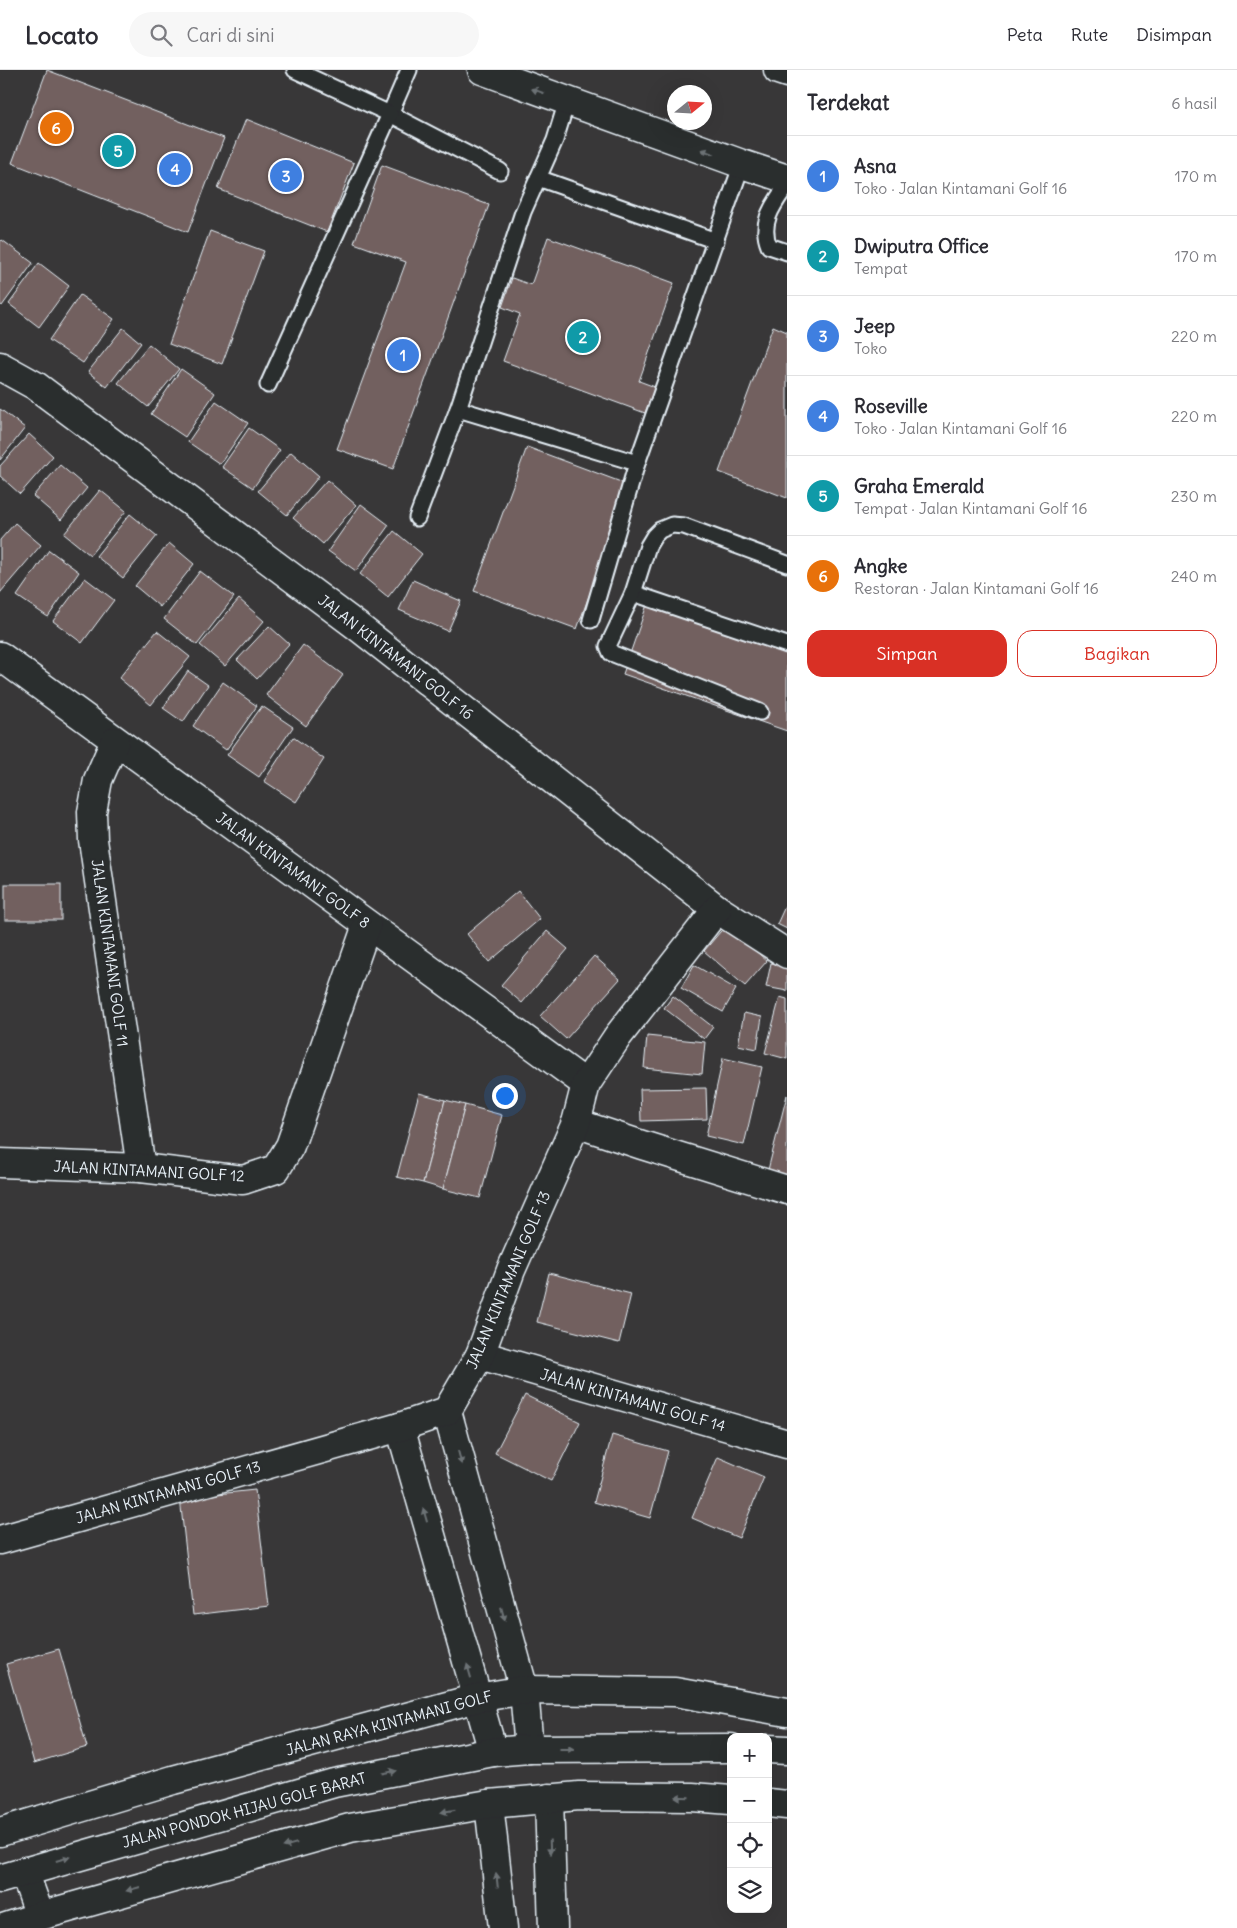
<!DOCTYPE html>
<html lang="id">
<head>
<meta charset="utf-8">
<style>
  :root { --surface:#fff; --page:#f7f7f7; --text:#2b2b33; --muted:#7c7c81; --line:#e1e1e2; --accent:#d93025 }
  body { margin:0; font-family:Delius,sans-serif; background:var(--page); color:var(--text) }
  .controls { position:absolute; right:15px; bottom:15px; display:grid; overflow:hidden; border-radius:10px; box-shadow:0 5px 20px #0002 }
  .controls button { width:45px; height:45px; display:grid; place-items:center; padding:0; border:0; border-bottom:1px solid var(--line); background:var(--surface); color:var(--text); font:25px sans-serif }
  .compass { position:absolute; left:667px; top:15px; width:45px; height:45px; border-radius:50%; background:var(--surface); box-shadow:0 5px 20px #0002; rotate:72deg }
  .you { position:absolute; left:504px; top:1025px; width:18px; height:18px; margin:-12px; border:4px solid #fff; border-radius:50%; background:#1a73e8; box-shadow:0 0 0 8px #1a73e833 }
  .badge { display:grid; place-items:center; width:32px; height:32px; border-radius:50%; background:var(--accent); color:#fff; font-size:16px; font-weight:700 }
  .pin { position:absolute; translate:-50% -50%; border:2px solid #fff; box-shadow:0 1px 5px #0006 }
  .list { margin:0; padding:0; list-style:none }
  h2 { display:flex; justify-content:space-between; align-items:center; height:65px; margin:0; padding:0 20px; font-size:21px }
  h2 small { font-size:16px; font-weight:400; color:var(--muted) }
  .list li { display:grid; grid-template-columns:32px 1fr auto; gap:15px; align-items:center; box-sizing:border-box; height:80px; padding:0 20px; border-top:1px solid var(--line) }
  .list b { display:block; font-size:19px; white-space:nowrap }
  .list p { margin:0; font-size:16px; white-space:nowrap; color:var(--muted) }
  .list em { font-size:16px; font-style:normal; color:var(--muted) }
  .actions { display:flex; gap:10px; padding:15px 20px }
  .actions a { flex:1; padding:11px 0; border:1px solid var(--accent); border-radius:15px; text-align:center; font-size:18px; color:var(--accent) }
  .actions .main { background:var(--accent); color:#fff }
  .icon { flex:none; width:28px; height:28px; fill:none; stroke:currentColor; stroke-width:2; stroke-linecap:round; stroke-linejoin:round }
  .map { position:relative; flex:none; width:787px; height:1858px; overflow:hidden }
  header { display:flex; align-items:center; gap:30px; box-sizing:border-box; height:70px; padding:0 25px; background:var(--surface); border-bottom:1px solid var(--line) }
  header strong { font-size:24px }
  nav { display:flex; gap:28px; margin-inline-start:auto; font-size:18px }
  .search { width:350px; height:45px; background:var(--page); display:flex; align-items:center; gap:12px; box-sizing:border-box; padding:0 18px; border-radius:28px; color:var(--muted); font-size:19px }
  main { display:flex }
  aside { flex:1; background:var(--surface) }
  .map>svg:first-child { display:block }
</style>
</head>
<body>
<header>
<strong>Locato</strong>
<div class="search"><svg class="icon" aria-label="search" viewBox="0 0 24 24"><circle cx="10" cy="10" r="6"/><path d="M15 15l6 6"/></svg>Cari di sini</div>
<nav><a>Peta</a><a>Rute</a><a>Disimpan</a></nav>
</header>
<main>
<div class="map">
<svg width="787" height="1858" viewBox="0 0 787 1858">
  <rect width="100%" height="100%" fill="#383738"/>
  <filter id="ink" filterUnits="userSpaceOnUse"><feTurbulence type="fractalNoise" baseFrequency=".02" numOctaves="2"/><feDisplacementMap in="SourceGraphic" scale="10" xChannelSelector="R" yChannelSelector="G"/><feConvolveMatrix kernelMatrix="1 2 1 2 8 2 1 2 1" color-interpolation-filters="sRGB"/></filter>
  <g filter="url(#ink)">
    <g fill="#72605e" stroke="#e8f1f8">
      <path d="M 47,0 L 224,68 L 188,162 L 12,93 Z"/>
      <path d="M 246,49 L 354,93 L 327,162 L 218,119 Z"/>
      <path d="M 382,95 L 489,135 L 393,399 L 337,379 L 406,192 L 354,173 Z"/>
      <path d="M 210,161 L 264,181 L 222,294 L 169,274 Z"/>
      <path d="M 548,167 L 674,213 L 639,311 L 655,317 L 645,343 L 503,291 L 520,244 L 502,237 L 512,208 L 531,215 Z"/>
      <path d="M 2,170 L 33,193 L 2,236 L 0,234 L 0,172 Z"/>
      <path d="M 39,193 L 69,216 L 39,257 L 9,234 Z"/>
      <path d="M 80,225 L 114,249 L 83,293 L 49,270 Z"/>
      <path d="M 773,256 L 787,262 L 787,428 L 719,402 Z"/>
      <path d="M 123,258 L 141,273 L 107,317 L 88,302 Z"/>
      <path d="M 149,274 L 179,299 L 148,337 L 118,313 Z"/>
      <path d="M 181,299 L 215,323 L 185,367 L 151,344 Z"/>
      <path d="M 216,331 L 248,353 L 220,394 L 188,372 Z"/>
      <path d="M 0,339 L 25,358 L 0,390 Z"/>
      <path d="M 249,358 L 280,380 L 253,418 L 222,397 Z"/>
      <path d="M 29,364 L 53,386 L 20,424 L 0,406 L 0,396 Z"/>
      <path d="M 527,377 L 629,415 L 577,559 L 474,521 Z"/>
      <path d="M 291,382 L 319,406 L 287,445 L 258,421 Z"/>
      <path d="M 60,395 L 87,418 L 61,450 L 33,426 Z"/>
      <path d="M 327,410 L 356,435 L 323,474 L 293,448 Z"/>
      <path d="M 100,420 L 126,441 L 90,485 L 64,464 Z"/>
      <path d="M 361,434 L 389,455 L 356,501 L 328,481 Z"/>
      <path d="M 130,444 L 157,466 L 123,508 L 96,486 Z"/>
      <path d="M 15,453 L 41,475 L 0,523 L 0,470 Z"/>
      <path d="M 394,461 L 422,484 L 388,527 L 360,504 Z"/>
      <path d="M 169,473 L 194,494 L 160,537 L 135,516 Z"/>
      <path d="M 49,480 L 79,502 L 48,547 L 17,526 Z"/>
      <path d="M 200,501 L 234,527 L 197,575 L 164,549 Z"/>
      <path d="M 85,508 L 114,530 L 82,573 L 53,551 Z"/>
      <path d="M 413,510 L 461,531 L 448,561 L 399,540 Z"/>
      <path d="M 650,526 L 787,574 L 787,661 L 623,604 Z"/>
      <path d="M 239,529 L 264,551 L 225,596 L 200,575 Z"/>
      <path d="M 269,556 L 289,574 L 257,609 L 237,590 Z"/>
      <path d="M 157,561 L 190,587 L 151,635 L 119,608 Z"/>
      <path d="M 303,575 L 343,605 L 306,656 L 266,625 Z"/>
      <path d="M 188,601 L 208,615 L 183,652 L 163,638 Z"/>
      <path d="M 223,612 L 257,636 L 226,680 L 193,656 Z"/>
      <path d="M 262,636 L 293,657 L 259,707 L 227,685 Z"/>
      <path d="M 293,667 L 324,689 L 296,732 L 264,711 Z"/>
      <rect x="5" y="814" width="56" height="36"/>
      <path d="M 518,821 L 540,849 L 489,892 L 467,864 Z"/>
      <path d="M 787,832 L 787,859 L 777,854 Z"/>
      <path d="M 726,855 L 767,891 L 745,916 L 704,881 Z"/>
      <path d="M 547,861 L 568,879 L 522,933 L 501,915 Z"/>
      <path d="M 594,886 L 620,909 L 566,969 L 540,946 Z"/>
      <path d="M 771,893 L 787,896 L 787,921 L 766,917 Z"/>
      <path d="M 694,895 L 736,919 L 723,942 L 681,918 Z"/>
      <path d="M 673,926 L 713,957 L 704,969 L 664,938 Z"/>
      <path d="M 780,927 L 787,929 L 787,989 L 765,983 Z"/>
      <path d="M 744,943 L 762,947 L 757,979 L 738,975 Z"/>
      <path d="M 647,966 L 705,972 L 702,1004 L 644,998 Z"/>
      <path d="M 723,988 L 762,997 L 744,1075 L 706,1066 Z"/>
      <path d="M 706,1018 L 707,1049 L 641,1051 L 640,1019 Z"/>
      <path d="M 419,1023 L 445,1030 L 423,1113 L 397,1107 Z"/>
      <path d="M 787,1025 L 787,1105 L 768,1100 Z"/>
      <path d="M 445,1030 L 465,1035 L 443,1119 L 423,1113 Z"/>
      <path d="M 465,1035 L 502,1045 L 480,1128 L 443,1119 Z"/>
      <path d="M 549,1203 L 631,1224 L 619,1273 L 537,1252 Z"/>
      <path d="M 525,1325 L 580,1352 L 551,1411 L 495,1383 Z"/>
      <path d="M 612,1365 L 668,1381 L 650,1448 L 594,1432 Z"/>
      <path d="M 718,1387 L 764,1407 L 739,1468 L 692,1448 Z"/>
      <path d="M 255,1420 L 269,1536 L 193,1545 L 180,1428 Z"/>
      <path d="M 59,1579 L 87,1677 L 34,1693 L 6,1594 Z"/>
    </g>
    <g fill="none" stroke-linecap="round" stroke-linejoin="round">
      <g stroke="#e8f1f8" stroke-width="19">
        <g id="lane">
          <path d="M 409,0 L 390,44 L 500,101"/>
          <path d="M 538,108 L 716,171"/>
          <path d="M 787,115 C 774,134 759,152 769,176 L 787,182"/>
          <path d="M 268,315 L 390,44 L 295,0"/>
          <path d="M 458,339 L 637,393"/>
          <path d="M 417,448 L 458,339 L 523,142 L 555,70 L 567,31"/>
          <path d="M 633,523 L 787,575"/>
          <path d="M 591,550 L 637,393 L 742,94"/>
          <path d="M 760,642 L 611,583 L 608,576 L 633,523 L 648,476 L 654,466 L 660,460 L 672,455 L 684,456 L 787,494"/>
        </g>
      </g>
      <g stroke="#e8f1f8" stroke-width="31">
        <g id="street">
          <path d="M 0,296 L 36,316 L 357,556 L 717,839 L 787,884"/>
          <path d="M 0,586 L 586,1014"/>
          <path d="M 115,671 L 98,710 L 92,742 L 93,770 L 141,1098"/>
          <path d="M 576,1053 L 642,1075 L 787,1120"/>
          <path d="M 0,1093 L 141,1098 L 243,1110 L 276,1099 L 290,1076 L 367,855"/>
          <path d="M 480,1285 L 787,1374"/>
          <path d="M 447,1341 L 524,1620 L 529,1679"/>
          <path d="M 400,1357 L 493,1682"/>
          <path d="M 0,1470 L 400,1357 L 447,1341 L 480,1285 L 511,1200 L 576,1053 L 586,1014 L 618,966 L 717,839"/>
          <path d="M 549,1728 L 553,1858"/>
          <path d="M 489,1734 L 503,1858"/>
          <path d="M 0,1762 L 173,1710 L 477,1628 L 524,1620 L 675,1622 L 787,1642"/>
        </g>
      </g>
      <g stroke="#e8f1f8" stroke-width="31">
        <g id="secondary">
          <path d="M 768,1679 L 787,1680"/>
          <path d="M 768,1733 L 787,1735"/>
          <path d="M 24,1801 L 40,1846"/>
          <path d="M 0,1809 L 334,1713 L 493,1682 L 529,1679 L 731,1678"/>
          <path d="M 3,1858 L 40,1846 L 350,1758 L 489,1734 L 579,1726 L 692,1727 L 731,1730"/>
        </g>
      </g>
      <g stroke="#e8f1f8" stroke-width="31">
        <g id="primary">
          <path d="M 482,0 L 742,94 L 787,109"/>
          <path d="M 778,0 L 787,3"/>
        </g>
      </g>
      <use href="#lane" stroke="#2a2d2e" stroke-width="15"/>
      <use href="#street" stroke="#2a2d2e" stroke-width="28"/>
      <use href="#secondary" stroke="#2a2d2e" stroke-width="28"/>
      <use href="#primary" stroke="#2a2d2e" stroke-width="28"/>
    </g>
    <defs><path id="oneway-solid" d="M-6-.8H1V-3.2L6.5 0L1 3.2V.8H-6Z" transform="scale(1.25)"/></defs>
    <g fill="#6c7275">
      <use href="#oneway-solid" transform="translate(538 21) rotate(-160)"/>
      <use href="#oneway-solid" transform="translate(708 82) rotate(-160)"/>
      <use href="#oneway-solid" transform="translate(460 1388) rotate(75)"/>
      <use href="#oneway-solid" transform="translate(425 1445) rotate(-106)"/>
      <use href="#oneway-solid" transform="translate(503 1544) rotate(75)"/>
      <use href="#oneway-solid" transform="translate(469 1601) rotate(-106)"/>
      <use href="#oneway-solid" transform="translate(567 1679)"/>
      <use href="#oneway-solid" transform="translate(389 1702) rotate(-11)"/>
      <use href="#oneway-solid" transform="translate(682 1727) rotate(-179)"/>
      <use href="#oneway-solid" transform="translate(448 1741) rotate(170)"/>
      <use href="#oneway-solid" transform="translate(290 1775) rotate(164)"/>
      <use href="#oneway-solid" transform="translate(550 1777) rotate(88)"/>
      <use href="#oneway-solid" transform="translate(63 1789) rotate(-16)"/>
      <use href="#oneway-solid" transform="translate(497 1810) rotate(-96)"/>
      <use href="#oneway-solid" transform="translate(133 1819) rotate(164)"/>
    </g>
  </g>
  <g text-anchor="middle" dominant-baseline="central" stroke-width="5" stroke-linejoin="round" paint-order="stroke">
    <g font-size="15" fill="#e8f1f8" stroke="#2a2d2e">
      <text transform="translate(396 587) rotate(38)">JALAN KINTAMANI GOLF 16</text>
      <text transform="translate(293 800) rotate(36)">JALAN KINTAMANI GOLF 8</text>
      <text transform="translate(110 883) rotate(82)">JALAN KINTAMANI GOLF 11</text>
      <text transform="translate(149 1101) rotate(3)">JALAN KINTAMANI GOLF 12</text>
      <text transform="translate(508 1210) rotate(-67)">JALAN KINTAMANI GOLF 13</text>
      <text transform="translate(633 1330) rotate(16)">JALAN KINTAMANI GOLF 14</text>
      <text transform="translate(168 1422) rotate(-16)">JALAN KINTAMANI GOLF 13</text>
      <text transform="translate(389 1653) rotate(-15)">JALAN RAYA KINTAMANI GOLF</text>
      <text transform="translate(244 1740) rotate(-15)">JALAN PONDOK HIJAU GOLF BARAT</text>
    </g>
  </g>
</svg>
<div class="controls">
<button>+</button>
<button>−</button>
<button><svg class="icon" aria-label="locate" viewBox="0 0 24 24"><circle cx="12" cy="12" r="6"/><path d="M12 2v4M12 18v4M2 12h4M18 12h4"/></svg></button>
<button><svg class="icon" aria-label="layers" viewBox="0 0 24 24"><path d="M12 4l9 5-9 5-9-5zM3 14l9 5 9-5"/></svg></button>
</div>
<svg class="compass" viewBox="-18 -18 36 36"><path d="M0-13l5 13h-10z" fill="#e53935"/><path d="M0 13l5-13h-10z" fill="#7c7c81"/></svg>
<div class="you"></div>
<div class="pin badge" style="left:403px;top:285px;background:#3f7fe0">1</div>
<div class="pin badge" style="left:583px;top:267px;background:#0f9aa8">2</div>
<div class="pin badge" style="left:286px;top:106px;background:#3f7fe0">3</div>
<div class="pin badge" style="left:175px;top:99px;background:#3f7fe0">4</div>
<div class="pin badge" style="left:118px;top:81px;background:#0f9aa8">5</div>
<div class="pin badge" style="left:56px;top:58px;background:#e8710a">6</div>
</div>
<aside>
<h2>Terdekat<small>6 hasil</small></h2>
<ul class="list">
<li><span class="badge" style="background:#3f7fe0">1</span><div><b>Asna</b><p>Toko · Jalan Kintamani Golf 16</p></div><em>170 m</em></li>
<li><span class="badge" style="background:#0f9aa8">2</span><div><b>Dwiputra Office</b><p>Tempat</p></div><em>170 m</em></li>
<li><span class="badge" style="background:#3f7fe0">3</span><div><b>Jeep</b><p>Toko</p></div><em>220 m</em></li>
<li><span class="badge" style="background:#3f7fe0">4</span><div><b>Roseville</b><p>Toko · Jalan Kintamani Golf 16</p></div><em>220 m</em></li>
<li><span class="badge" style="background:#0f9aa8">5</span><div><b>Graha Emerald</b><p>Tempat · Jalan Kintamani Golf 16</p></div><em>230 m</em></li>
<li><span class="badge" style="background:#e8710a">6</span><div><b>Angke</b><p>Restoran · Jalan Kintamani Golf 16</p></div><em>240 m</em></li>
</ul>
<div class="actions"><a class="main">Simpan</a><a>Bagikan</a></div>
</aside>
</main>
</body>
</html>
